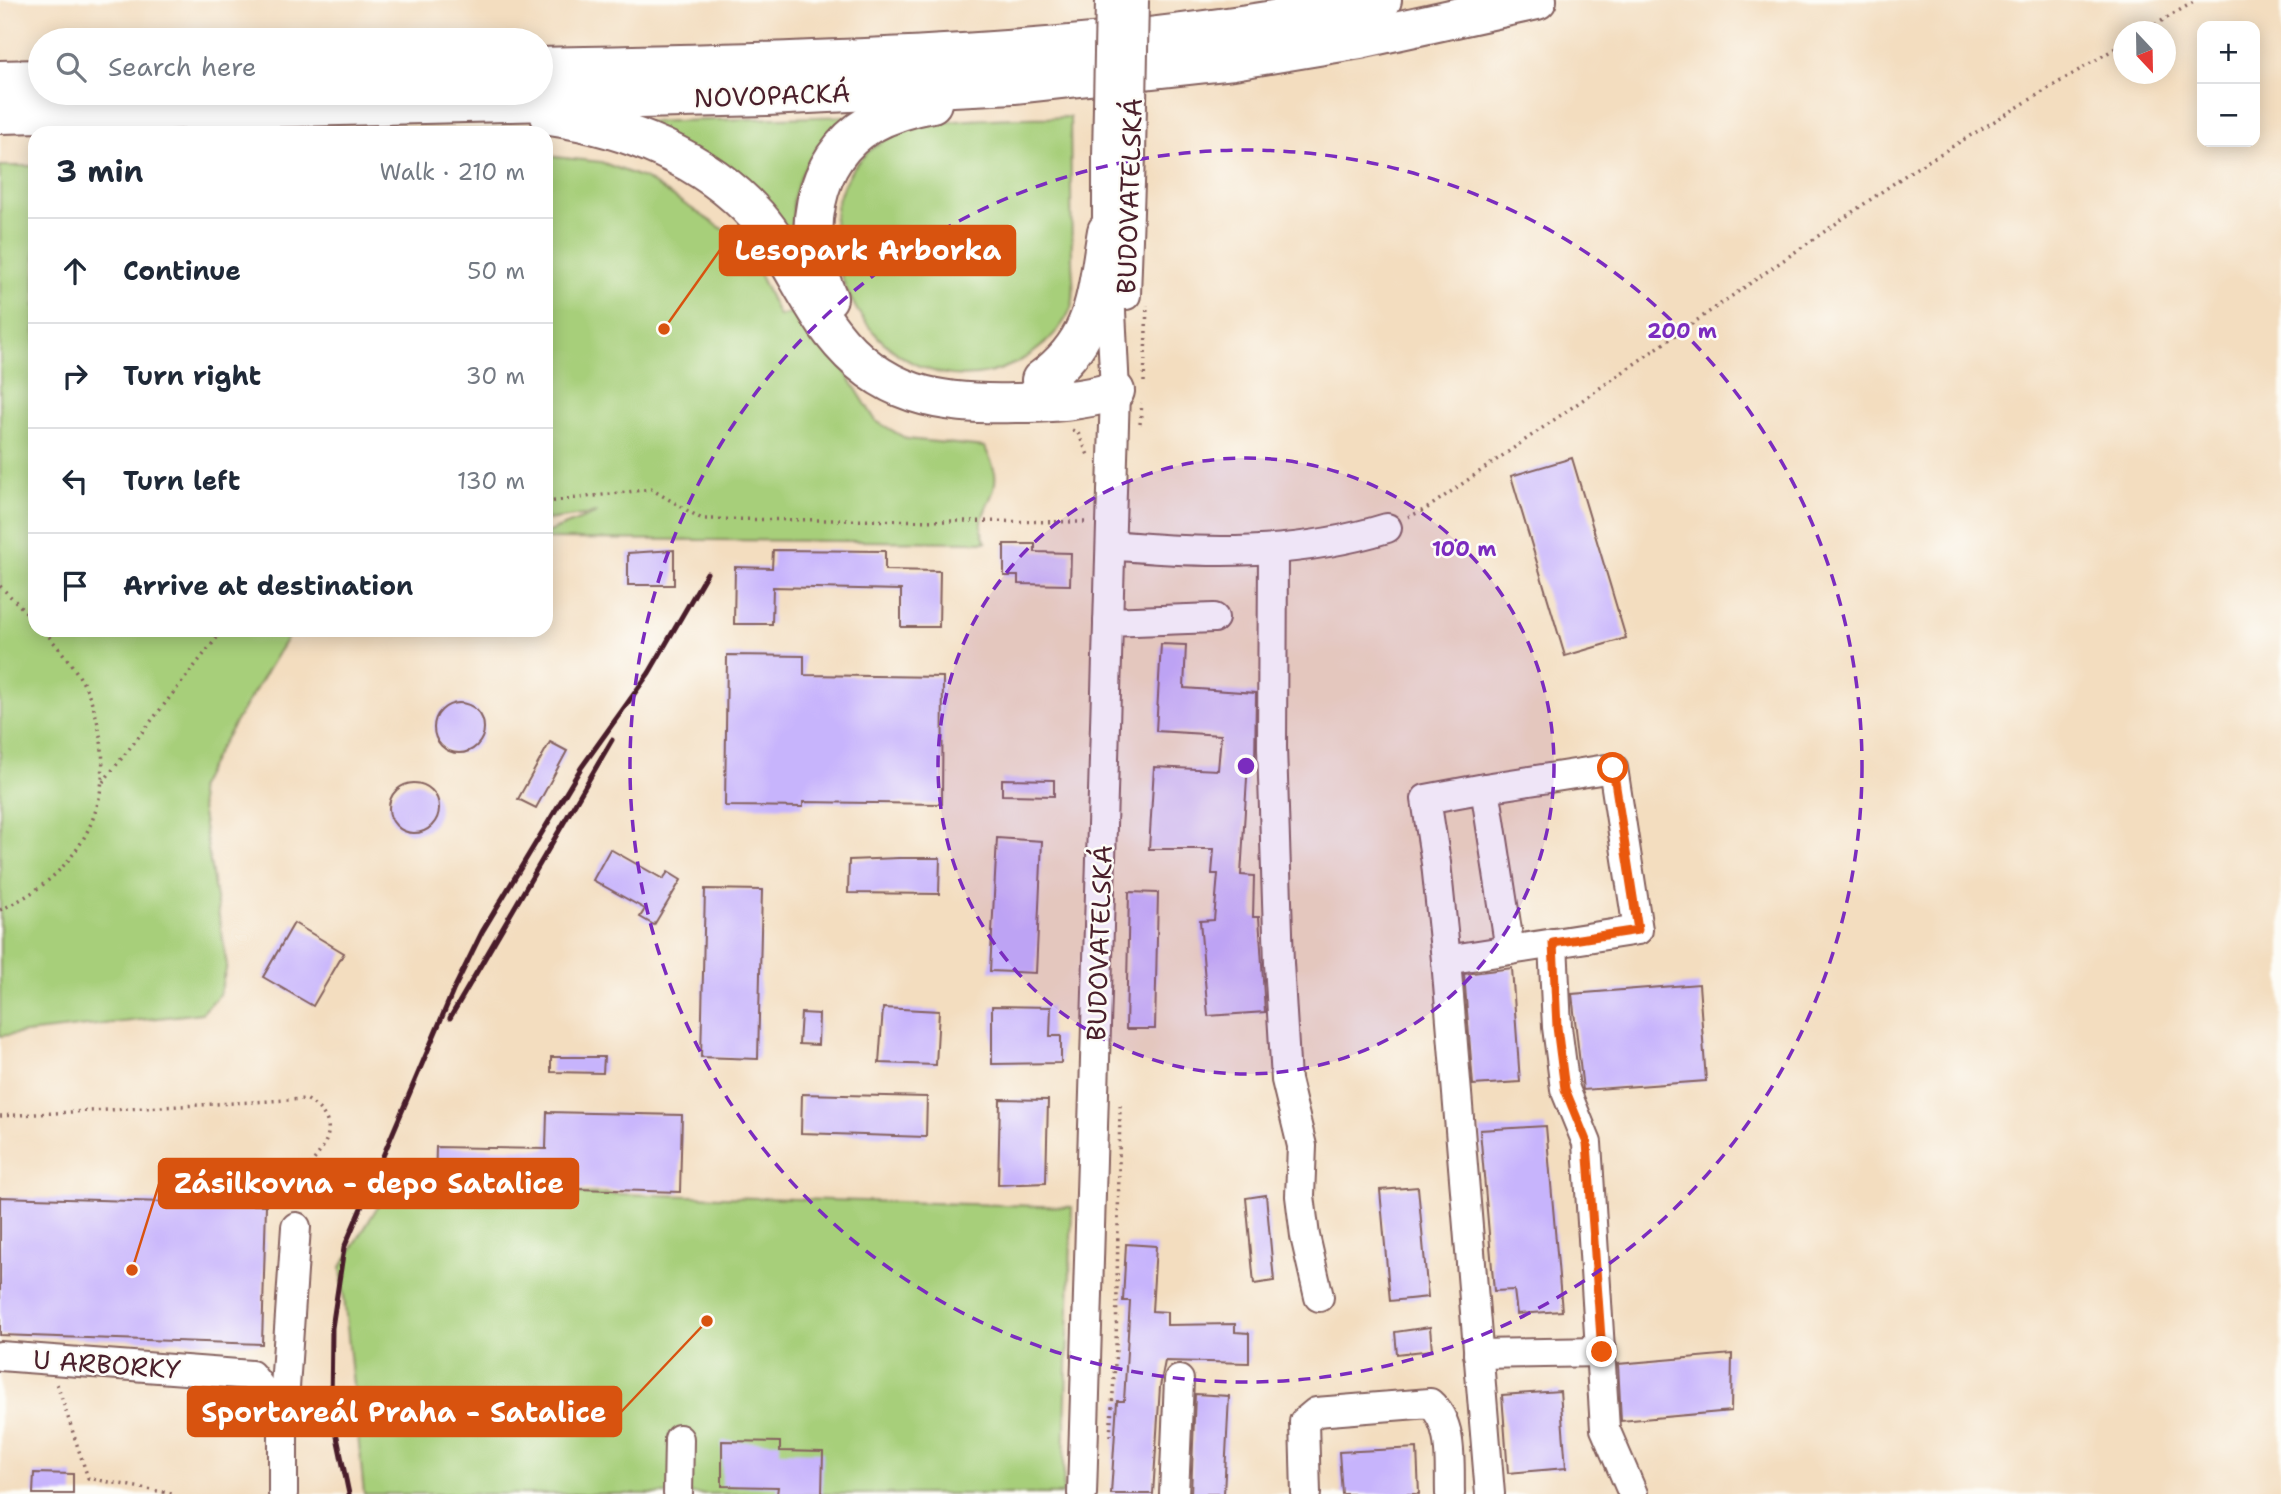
<!DOCTYPE html>
<html lang="en">
<head>
<meta charset="utf-8">
<style>
  :root { --surface:#fff; --page:#f2f2f3; --text:#1f2937; --muted:#747a83; --line:#e0e1e3 }
  body { margin:0; font-family:"Shantell Sans",sans-serif; background:var(--page); color:var(--text) }
  .controls { position:absolute; right:21px; top:21px; display:grid; overflow:hidden; border-radius:14px; box-shadow:0 4px 18px #0003 }
  .controls button { width:63px; height:63px; display:grid; place-items:center; padding:0; border:0; border-bottom:2px solid var(--line); background:var(--surface); color:var(--text); font:35px sans-serif }
  .compass { position:absolute; left:2113px; top:21px; width:63px; height:63px; border-radius:50%; background:var(--surface); box-shadow:0 4px 18px #0003; rotate:158deg }
  .stop { position:absolute; width:21px; height:21px; margin:-16px; border:5px solid #ea580c; border-radius:50%; background:#fff }
  .stop.end { background:#ea580c; border-color:#fff; box-shadow:0 2px 7px #0008 }
  .list { margin:0; padding:0; list-style:none }
  h2 { display:flex; justify-content:space-between; align-items:center; height:91px; margin:0; padding:0 28px; font-size:30px }
  h2 small { font-size:23px; font-weight:400; color:var(--muted) }
  .list li { display:grid; grid-template-columns:46px 1fr auto; gap:21px; align-items:center; box-sizing:border-box; height:105px; padding:0 28px; border-top:2px solid var(--line) }
  .list b { display:block; font-size:26px; white-space:nowrap }
  .list em { font-size:23px; font-style:normal; color:var(--muted) }
  .icon { flex:none; width:38px; height:38px; fill:none; stroke:currentColor; stroke-width:2; stroke-linecap:round; stroke-linejoin:round }
  .map { position:relative; flex:none; width:2281px; height:1494px; overflow:hidden }
  .search { position:absolute; background:var(--surface); box-shadow:0 4px 18px #0003; left:28px; top:28px; width:525px; height:77px; display:flex; align-items:center; gap:18px; box-sizing:border-box; padding:0 24px; border-radius:38px; color:var(--muted); font-size:26px }
  .panel { position:absolute; background:var(--surface); box-shadow:0 4px 18px #0003; left:28px; top:126px; width:525px; height:511px; border-radius:21px }
  .map>svg:first-child { display:block }
</style>
</head>
<body>
<div class="map">
<svg width="2281" height="1494" viewBox="0 0 2281 1494">
  <rect width="100%" height="100%" fill="#fdfcf7"/>
  <filter id="ink" filterUnits="userSpaceOnUse"><feTurbulence type="fractalNoise" baseFrequency=".0143" numOctaves="2"/><feDisplacementMap in="SourceGraphic" scale="14" xChannelSelector="R" yChannelSelector="G"/><feConvolveMatrix kernelMatrix="1 2 1 2 8 2 1 2 1" color-interpolation-filters="sRGB"/></filter>
  <filter id="wash" filterUnits="userSpaceOnUse"><feTurbulence type="fractalNoise" baseFrequency=".00686" numOctaves="4" result="noise"/><feDisplacementMap in="SourceGraphic" scale="28" xChannelSelector="R" yChannelSelector="G"/><feGaussianBlur stdDeviation="1.57" result="paint"/><feColorMatrix in="noise" values="0 0 0 0 0 0 0 0 0 0 0 0 0 0 0 0 0 1.4 0 .05"/><feComposite in="paint" operator="in"/></filter>
  <g filter="url(#wash)">
    <rect width="100%" height="100%" fill="#f3ddbf"/>
    <g fill="#a7cf7a" stroke="#787752" stroke-width="2">
      <path d="M 851,116 C 822,134 803,163 794,197 C 791,210 795,228 795,241 L 640,122 Z"/>
      <path d="M 1070,117 C 1071,165 1071,212 1072,260 C 1072,274 1076,295 1071,308 C 1062,331 1038,352 1016,363 C 874,432 757,199 897,133 C 934,116 1026,119 1070,117 Z"/>
      <path d="M 546,156 L 601,162 L 646,179 L 735,237 L 756,267 L 779,316 L 798,311 L 838,360 L 876,421 L 907,439 L 985,447 C 988,455 993,464 995,473 C 999,499 971,515 986,542 L 546,539 L 546,533 L 597,513 L 546,520 Z"/>
      <path d="M 0,166 L 35,166 L 35,630 L 292,630 L 217,752 L 198,789 L 227,966 L 219,995 L 202,1013 L 0,1036 Z"/>
      <path d="M 411,1188 L 1072,1207 L 1063,1494 L 364,1494 L 341,1267 L 381,1201 Z"/>
    </g>
    <g id="blocks">
      <g fill="#c7b4fc">
        <path d="M 1572,458 L 1626,638 L 1565,656 L 1511,476 Z"/>
        <path d="M 1004,544 L 1035,544 L 1035,552 L 1071,553 L 1070,585 L 1018,584 L 1018,576 L 1004,576 Z"/>
        <path d="M 674,550 L 674,585 L 628,585 L 628,553 Z"/>
        <path d="M 773,550 L 885,551 L 885,570 L 940,571 L 939,627 L 901,627 L 901,590 L 773,587 L 772,624 L 734,624 L 735,567 L 772,568 Z"/>
        <path d="M 1161,644 L 1186,645 L 1184,688 L 1256,693 L 1255,763 L 1248,762 L 1241,875 L 1254,876 L 1253,917 L 1259,917 L 1265,1012 L 1208,1016 L 1200,921 L 1214,920 L 1218,874 L 1212,874 L 1214,849 L 1149,849 L 1154,767 L 1218,770 L 1221,735 L 1156,731 Z"/>
        <path d="M 727,655 L 804,656 L 804,675 L 943,677 L 942,804 L 803,802 L 803,807 L 725,806 Z"/>
        <circle cx="459" cy="728" r="25"/>
        <path d="M 550,742 L 567,751 L 536,808 L 518,799 Z"/>
        <path d="M 1002,779 L 1054,780 L 1054,796 L 1002,795 Z"/>
        <circle cx="414" cy="808" r="25"/>
        <path d="M 997,838 L 1042,841 L 1036,973 L 990,971 Z"/>
        <path d="M 610,849 L 663,879 L 668,872 L 681,880 L 654,925 L 640,917 L 645,909 L 593,880 Z"/>
        <path d="M 899,858 L 940,858 L 939,894 L 848,893 L 849,860 Z"/>
        <path d="M 705,889 L 762,890 L 758,1059 L 701,1057 Z"/>
        <path d="M 1129,892 L 1158,893 L 1155,1029 L 1126,1029 Z"/>
        <path d="M 294,923 L 344,953 L 313,1006 L 263,977 Z"/>
        <path d="M 1512,968 L 1520,1082 L 1473,1085 L 1464,974 Z"/>
        <path d="M 1699,984 L 1706,1081 L 1583,1090 L 1572,994 Z"/>
        <path d="M 992,1006 L 1051,1007 L 1050,1036 L 1061,1036 L 1061,1063 L 992,1064 Z"/>
        <path d="M 883,1008 L 939,1011 L 936,1065 L 879,1063 Z"/>
        <path d="M 801,1013 L 819,1014 L 818,1045 L 799,1044 Z"/>
        <path d="M 551,1057 L 604,1057 L 603,1073 L 551,1072 Z"/>
        <path d="M 802,1094 L 927,1097 L 926,1137 L 801,1133 Z"/>
        <path d="M 1000,1099 L 1048,1100 L 1046,1183 L 998,1185 Z"/>
        <path d="M 547,1112 L 682,1115 L 680,1192 L 435,1185 L 436,1147 L 546,1149 Z"/>
        <path d="M 1546,1126 L 1562,1311 L 1517,1314 L 1514,1290 L 1494,1291 L 1480,1130 Z"/>
        <path d="M 1418,1187 L 1428,1297 L 1390,1301 L 1380,1190 Z"/>
        <path d="M 1266,1195 L 1274,1281 L 1254,1284 L 1246,1198 Z"/>
        <path d="M 0,1197 L 266,1205 L 262,1344 L 0,1335 Z"/>
        <path d="M 1126,1244 L 1156,1246 L 1152,1311 L 1167,1312 L 1167,1325 L 1235,1324 L 1235,1332 L 1249,1333 L 1249,1363 L 1165,1361 L 1160,1387 L 1153,1494 L 1111,1494 L 1117,1401 L 1124,1401 L 1130,1301 L 1123,1301 Z"/>
        <path d="M 1430,1327 L 1432,1350 L 1397,1354 L 1395,1332 Z"/>
        <path d="M 1732,1354 L 1731,1411 L 1621,1421 L 1618,1364 Z"/>
        <path d="M 1560,1391 L 1566,1468 L 1508,1473 L 1502,1395 Z"/>
        <path d="M 1195,1394 L 1229,1396 L 1224,1494 L 1191,1494 Z"/>
        <path d="M 722,1441 L 780,1442 L 780,1451 L 823,1452 L 822,1494 L 777,1494 L 778,1487 L 722,1486 Z"/>
        <path d="M 1417,1448 L 1419,1494 L 1342,1494 L 1339,1452 Z"/>
        <path d="M 34,1473 L 73,1474 L 73,1494 L 33,1494 Z"/>
      </g>
    </g>
  </g>
  <g filter="url(#ink)">
    <use href="#blocks" fill-opacity="0" stroke="#85625f" stroke-width="2"/>
    <g fill="none" stroke-linecap="round" stroke-linejoin="round">
      <g stroke="#85625f" stroke-width="32">
        <g id="minor">
          <path d="M 1126,295 L 1131,155"/>
          <path d="M 1111,545 C 1205,554 1296,556 1387,528"/>
          <path d="M 1273,551 L 1272,747 L 1279,963 L 1286,1080 L 1302,1146 L 1300,1196 L 1305,1236 L 1319,1297"/>
          <path d="M 1108,622 L 1214,618"/>
          <path d="M 1613,768 L 1638,930 L 1510,950 L 1485,788 Z"/>
          <path d="M 1485,788 L 1426,799 L 1436,863 L 1446,960 L 1490,1494"/>
          <path d="M 1553,943 L 1557,1027 L 1565,1089 L 1587,1143 L 1605,1429 L 1633,1494"/>
          <path d="M 1446,960 L 1510,950"/>
          <path d="M 1478,1354 L 1602,1352"/>
          <path d="M 0,1356 L 251,1375 L 283,1417 L 283,1494"/>
          <path d="M 283,1417 L 296,1227"/>
          <path d="M 678,1494 L 679,1439"/>
          <path d="M 1082,1494 L 1115,391 L 1107,231 L 1107,158"/>
          <path d="M 1174,1494 L 1179,1380"/>
          <path d="M 1306,1494 L 1304,1422 L 1316,1412 L 1430,1403 C 1454,1424 1449,1464 1450,1494"/>
        </g>
      </g>
      <g stroke="#85625f" stroke-width="42">
        <g id="highway">
          <path d="M 541,67 C 821,61 1106,58 1382,0"/>
          <path d="M 0,80 L 40,79"/>
          <path d="M 0,114 L 767,96 L 1014,84 L 1233,60 L 1360,39 L 1537,0"/>
          <path d="M 550,116 C 626,127 705,158 757,216 C 788,252 804,295 832,332 C 881,396 939,405 1015,403 C 1050,403 1082,401 1115,391"/>
          <path d="M 828,298 C 800,240 811,159 870,124 C 890,113 910,107 932,103"/>
          <path d="M 1041,380 C 1097,340 1096,294 1107,231"/>
        </g>
      </g>
      <g stroke="#85625f" stroke-width="3.5" stroke-dasharray="2 5" stroke-linecap="butt">
        <path d="M 2143,32 L 2197,0"/>
        <path d="M 1144,382 L 1147,305"/>
        <path d="M 1140,424 L 1142,403"/>
        <path d="M 1072,430 L 1078,433 L 1088,455"/>
        <path d="M 546,502 L 651,489 L 702,519 L 1087,522"/>
        <path d="M 1408,517 L 1426,509 L 1910,172 L 2124,43"/>
        <path d="M 0,586 L 35,621"/>
        <path d="M 103,782 L 223,630"/>
        <path d="M 0,910 C 88,871 123,791 91,700 C 82,675 60,649 43,630"/>
        <path d="M 0,1116 L 306,1099 C 351,1127 318,1155 293,1184 L 294,1205"/>
        <path d="M 57,1384 L 88,1478 L 174,1494"/>
        <path d="M 1110,1436 L 1116,1349 L 1120,1104"/>
      </g>
      <use href="#minor" stroke="#fff" stroke-width="28"/>
      <use href="#highway" stroke="#fff" stroke-width="38"/>
      <g stroke="#4a1f2b" stroke-width="5">
        <path d="M 450,1018 L 612,740"/>
        <path d="M 349,1494 L 331,1408 L 332,1328 L 344,1248 L 453,991 L 482,932 L 581,768 L 649,673 L 707,573"/>
      </g>
      <g stroke="#85625f" stroke-width="32" stroke-linecap="butt">
        <g id="minor-bridge">
          <path d="M 1131,155 L 1134,0"/>
          <path d="M 1107,158 L 1110,0"/>
        </g>
      </g>
      <use href="#minor-bridge" stroke="#fff" stroke-width="28"/>
    </g>
  </g>
  <g fill="none" stroke-linecap="round" stroke-linejoin="round" filter="url(#ink)">
    <path stroke="#ea580c" stroke-width="9" d="M 1602,1352 L 1587,1143 L 1565,1089 L 1557,1027 L 1553,943 L 1638,930 L 1613,768"/>
  </g>
  <circle cx="1246" cy="766" r="308" fill="#7b2cbf" fill-opacity=".12"/>
  <g fill="none" stroke="#7b2cbf" stroke-width="3.5" stroke-dasharray="12 9">
    <circle cx="1246" cy="766" r="308"/>
    <circle cx="1246" cy="766" r="616"/>
  </g>
  <g text-anchor="middle" dominant-baseline="central" stroke-width="5" stroke-linejoin="round" paint-order="stroke">
    <g font-size="26" fill="#4a1f2b" stroke="#fdfcf7">
      <text transform="translate(772 95) rotate(-2)">NOVOPACKÁ</text>
      <text transform="translate(1129 196) rotate(-88)">BUDOVATELSKÁ</text>
      <text transform="translate(1099 943) rotate(-88)">BUDOVATELSKÁ</text>
      <text transform="translate(107 1364) rotate(4)">U ARBORKY</text>
    </g>
  </g>
  <circle cx="1246" cy="766" r="10" fill="#7b2cbf" stroke="#fdfcf7" stroke-width="3.5"/>
  <g font-size="21" text-anchor="middle" font-weight="bold" fill="#7b2cbf" stroke="#fdfcf7" stroke-width="5" stroke-linejoin="round" paint-order="stroke">
    <text x="1682" y="338">200 m</text>
    <text x="1464" y="556">100 m</text>
  </g>
  <path fill="none" stroke="#d8530f" stroke-width="2.5" d="M664 329L720 250M132 1270L159 1184M707 1321L621 1412"/>
  <g fill="#d8530f" stroke="#fdfcf7" stroke-width="2.5">
    <circle cx="664" cy="329" r="7"/>
    <circle cx="132" cy="1270" r="7"/>
    <circle cx="707" cy="1321" r="7"/>
  </g>
  <g fill="#d8530f" stroke="#d8530f" stroke-width="2.5">
    <rect x="720" y="226" width="295" height="49" rx="7"/>
    <rect x="159" y="1159" width="419" height="49" rx="7"/>
    <rect x="188" y="1387" width="433" height="49" rx="7"/>
  </g>
  <g font-size="28" text-anchor="middle" font-weight="bold" fill="#fff">
    <text x="868" y="260">Lesopark Arborka</text>
    <text x="369" y="1193">Zásilkovna - depo Satalice</text>
    <text x="404" y="1422">Sportareál Praha - Satalice</text>
  </g>
</svg>
<div class="controls">
<button>+</button>
<button>−</button>
</div>
<svg class="compass" viewBox="-18 -18 36 36"><path d="M0-13l5 13h-10z" fill="#e53935"/><path d="M0 13l5-13h-10z" fill="#747a83"/></svg>
<div class="stop" style="left:1613px;top:768px"></div>
<div class="stop end" style="left:1602px;top:1352px"></div>
<div class="search"><svg class="icon" aria-label="search" viewBox="0 0 24 24"><circle cx="10" cy="10" r="6"/><path d="M15 15l6 6"/></svg>Search here</div>
<section class="panel">
<h2>3 min<small>Walk · 210 m</small></h2>
<ul class="list">
<li><svg class="icon" aria-label="ahead" viewBox="0 0 24 24"><path d="M12 20V5M6 11l6-6 6 6"/></svg><div><b>Continue</b></div><em>50 m</em></li>
<li><svg class="icon" aria-label="right" viewBox="0 0 24 24"><path d="M7 20v-9h11M14 6l5 5-5 5"/></svg><div><b>Turn right</b></div><em>30 m</em></li>
<li><svg class="icon" aria-label="left" viewBox="0 0 24 24"><path d="M17 20v-9H6M10 6l-5 5 5 5"/></svg><div><b>Turn left</b></div><em>130 m</em></li>
<li><svg class="icon" aria-label="arrive" viewBox="0 0 24 24"><path d="M6 21V4h12l-3 4 3 4H6"/></svg><div><b>Arrive at destination</b></div></li>
</ul>
</section>
</div>
</body>
</html>
